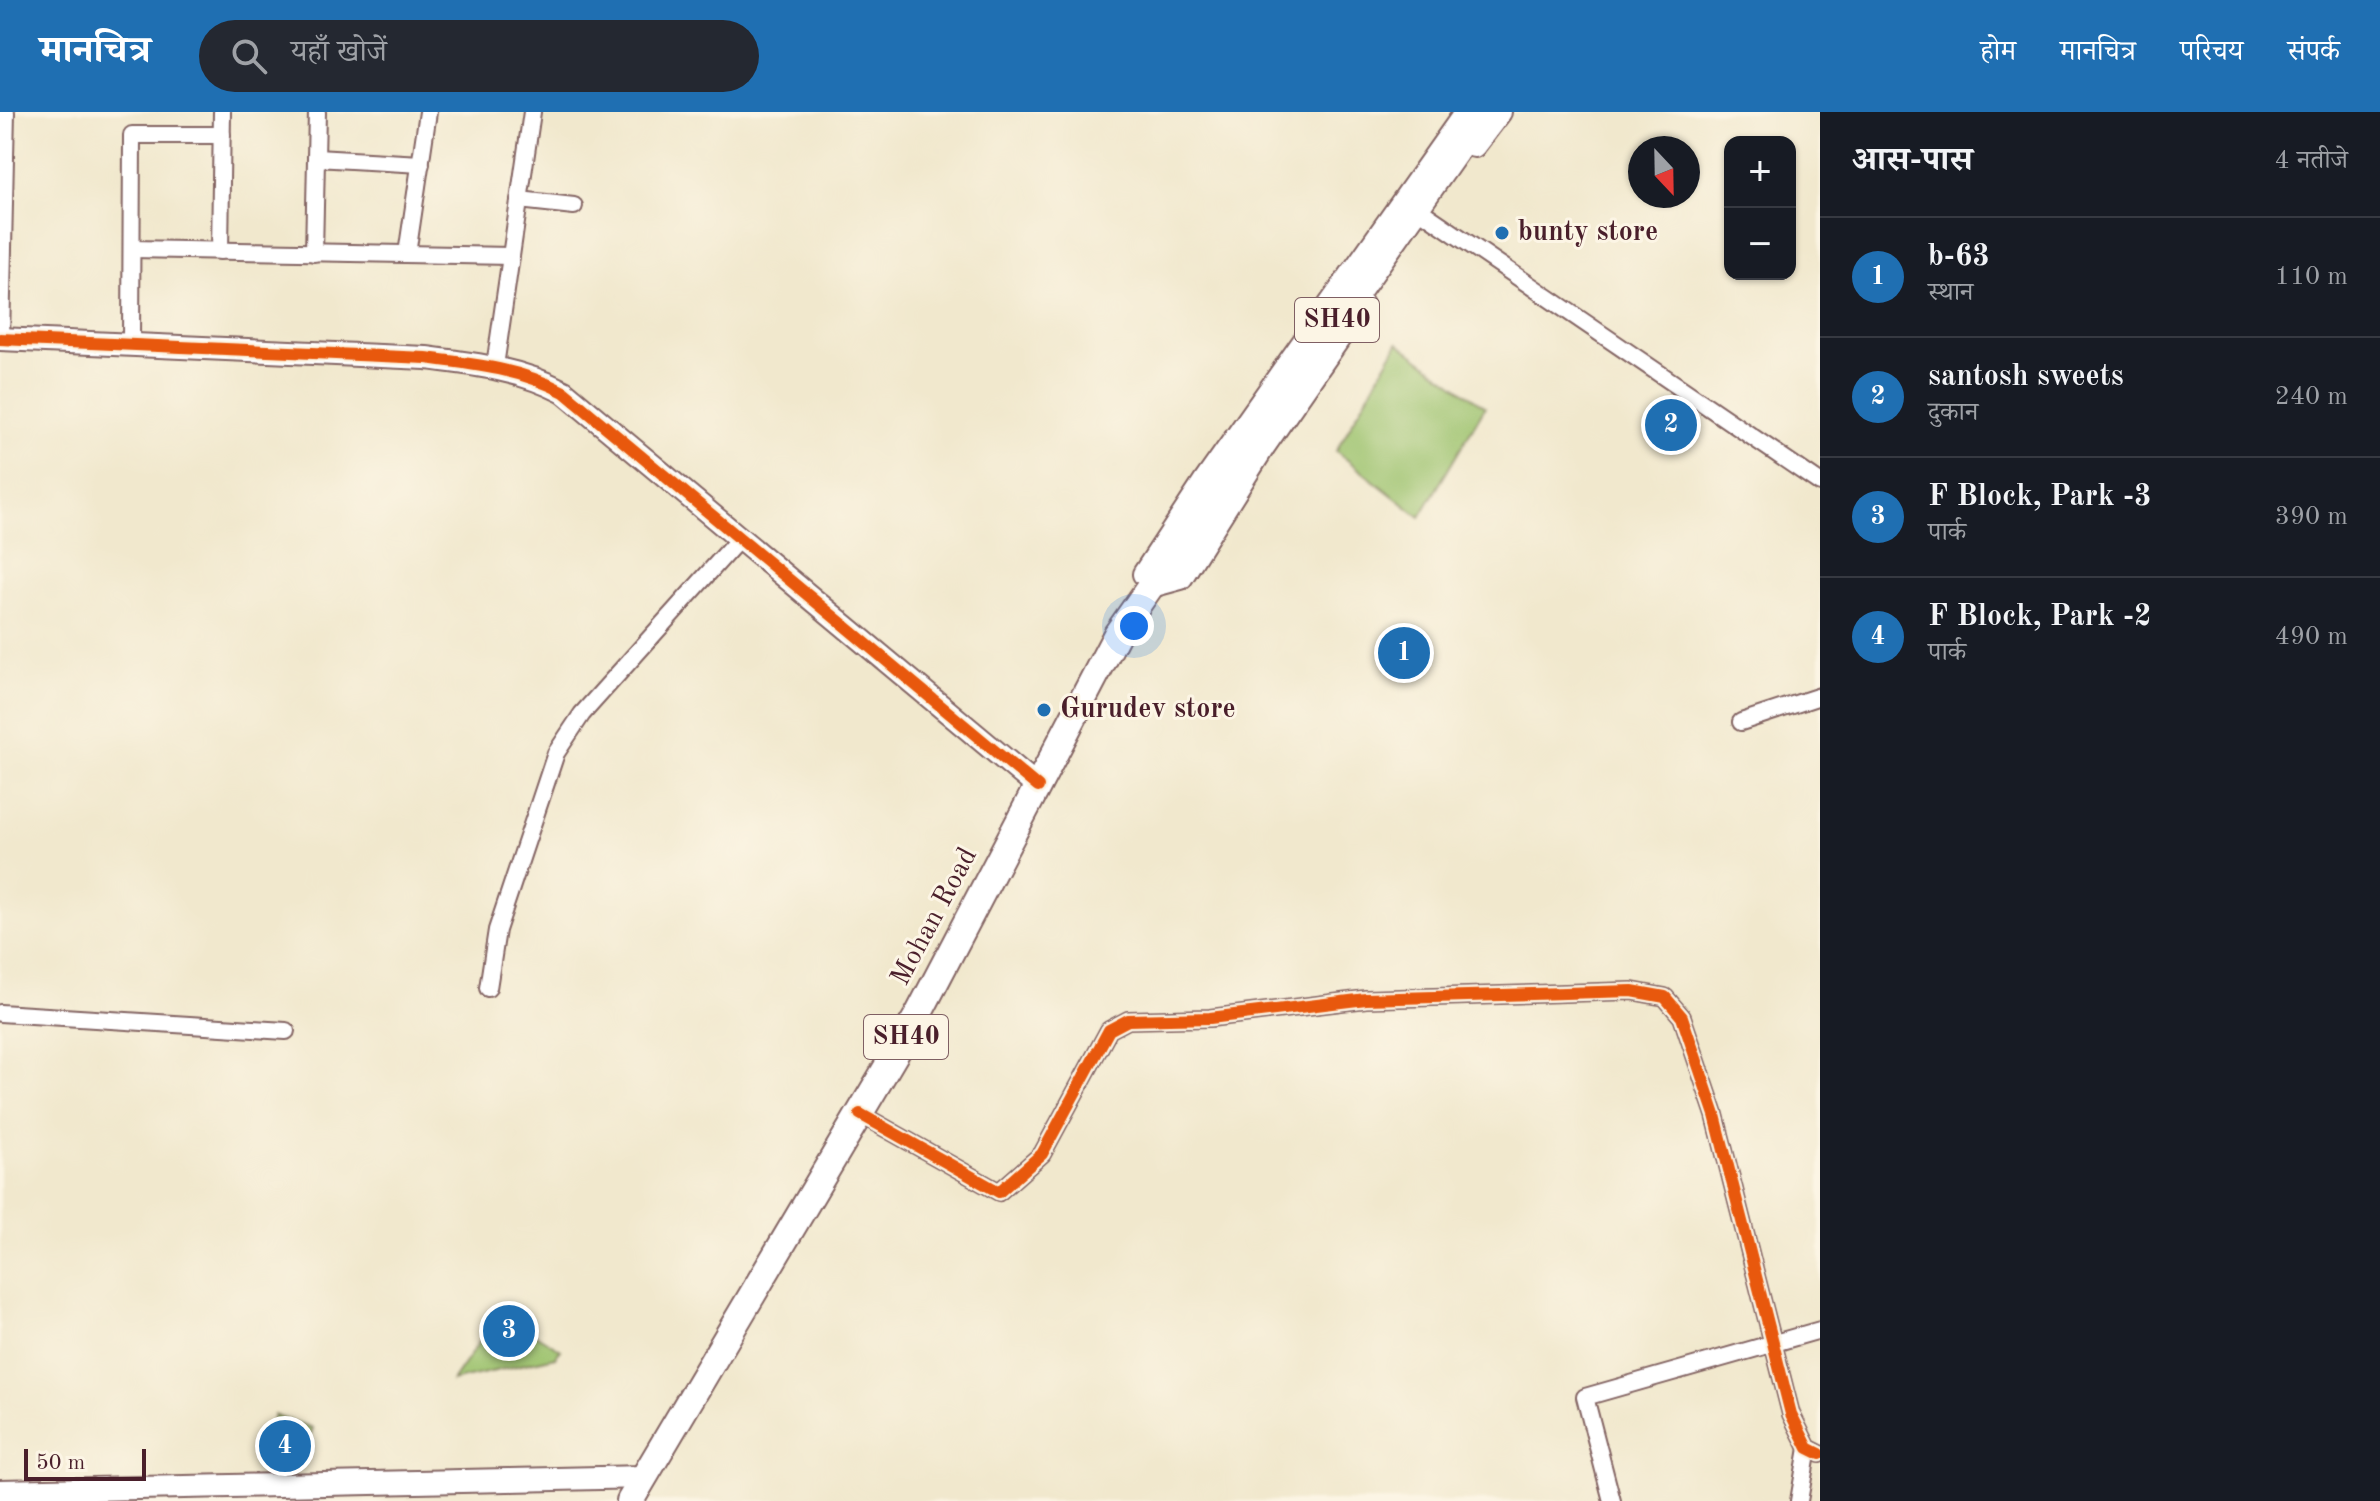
<!DOCTYPE html>
<html lang="hi">
<head>
<meta charset="utf-8">
<style>
  :root { --surface:#171b24; --page:#242831; --text:#f1f3f6; --muted:#9ea1a6; --line:#363941; --accent:#1f6fb2 }
  body { margin:0; font-family:"Old Standard TT","Noto Serif Devanagari",serif; background:var(--page); color:var(--text) }
  .controls { position:absolute; right:24px; top:24px; display:grid; overflow:hidden; border-radius:16px; box-shadow:0 2px 6px #0004 }
  .controls button { width:72px; height:72px; display:grid; place-items:center; padding:0; border:0; border-bottom:2px solid var(--line); background:var(--surface); color:var(--text); font:40px sans-serif }
  .compass { position:absolute; left:1628px; top:24px; width:72px; height:72px; border-radius:50%; background:var(--surface); box-shadow:0 2px 6px #0004; rotate:158deg }
  .scale { position:absolute; left:24px; bottom:20px; width:122px; box-sizing:border-box; padding-left:8px; border:4px solid #4a1f2b; border-top:0; font-size:22px; line-height:28px; white-space:nowrap; color:#4a1f2b; -webkit-text-stroke:6px #fcf5e5; paint-order:stroke }
  .you { position:absolute; left:1134px; top:514px; width:28px; height:28px; margin:-20px; border:6px solid #fff; border-radius:50%; background:#1a73e8; box-shadow:0 0 0 12px #1a73e833 }
  .badge { display:grid; place-items:center; width:52px; height:52px; border-radius:50%; background:var(--accent); color:#fff; font-size:26px; font-weight:700 }
  .pin { position:absolute; translate:-50% -50%; border:4px solid #fff; box-shadow:0 2px 8px #0006 }
  .list { margin:0; padding:0; list-style:none }
  h2 { display:flex; justify-content:space-between; align-items:center; height:104px; margin:0; padding:0 32px; font-size:34px }
  h2 small { font-size:26px; font-weight:400; color:var(--muted) }
  .list li { display:grid; grid-template-columns:52px 1fr auto; gap:24px; align-items:center; box-sizing:border-box; height:120px; padding:0 32px; border-top:2px solid var(--line) }
  .list b { display:block; font-size:30px; white-space:nowrap }
  .list p { margin:0; font-size:26px; white-space:nowrap; color:var(--muted) }
  .list em { font-size:26px; font-style:normal; color:var(--muted) }
  .icon { flex:none; width:44px; height:44px; fill:none; stroke:currentColor; stroke-width:2; stroke-linecap:round; stroke-linejoin:round }
  .map { position:relative; flex:none; width:1820px; height:1389px; overflow:hidden }
  header { display:flex; align-items:center; gap:48px; box-sizing:border-box; height:112px; padding:0 40px; background:var(--accent); color:#fff }
  header strong { font-size:38px }
  nav { display:flex; gap:44px; margin-inline-start:auto; font-size:28px }
  .search { width:560px; height:72px; background:var(--page); display:flex; align-items:center; gap:20px; box-sizing:border-box; padding:0 28px; border-radius:44px; color:var(--muted); font-size:30px }
  main { display:flex }
  aside { flex:1; background:var(--surface) }
  .map>svg:first-child { display:block }
</style>
</head>
<body>
<header>
<strong>मानचित्र</strong>
<div class="search"><svg class="icon" aria-label="search" viewBox="0 0 24 24"><circle cx="10" cy="10" r="6"/><path d="M15 15l6 6"/></svg>यहाँ खोजें</div>
<nav><a>होम</a><a>मानचित्र</a><a>परिचय</a><a>संपर्क</a></nav>
</header>
<main>
<div class="map">
<svg width="1820" height="1389" viewBox="0 0 1820 1389">
  <rect width="100%" height="100%" fill="#fcf5e5"/>
  <filter id="ink" filterUnits="userSpaceOnUse"><feTurbulence type="fractalNoise" baseFrequency=".0125" numOctaves="2"/><feDisplacementMap in="SourceGraphic" scale="16" xChannelSelector="R" yChannelSelector="G"/><feConvolveMatrix kernelMatrix="1 2 1 2 8 2 1 2 1" color-interpolation-filters="sRGB"/></filter>
  <filter id="wash" filterUnits="userSpaceOnUse"><feTurbulence type="fractalNoise" baseFrequency=".006" numOctaves="4" result="noise"/><feDisplacementMap in="SourceGraphic" scale="32" xChannelSelector="R" yChannelSelector="G"/><feGaussianBlur stdDeviation="1.8" result="paint"/><feColorMatrix in="noise" values="0 0 0 0 0 0 0 0 0 0 0 0 0 0 0 0 0 1.4 0 .05"/><feComposite in="paint" operator="in"/></filter>
  <g filter="url(#wash)">
    <rect width="100%" height="100%" fill="#f1e8cd"/>
    <g fill="#9cc26d" stroke="#73704c" stroke-width="2">
      <path d="M 1398,231 L 1485,295 L 1420,405 L 1336,339 Z"/>
      <path d="M 500,1200 L 561,1238 L 555,1245 L 452,1269 Z"/>
      <path d="M 274,1303 L 313,1316 L 301,1351 L 255,1352 Z"/>
    </g>
  </g>
  <g filter="url(#ink)">
    <g fill="none" stroke-linecap="round" stroke-linejoin="round">
      <g stroke="#846564" stroke-width="20">
        <g id="street">
          <path d="M 316,46 L 421,52"/>
          <path d="M 519,88 L 574,94"/>
          <path d="M 1424,101 L 1820,371"/>
          <path d="M 132,137 L 511,144"/>
          <path d="M 220,139 L 222,0"/>
          <path d="M 314,141 L 317,0"/>
          <path d="M 407,142 L 428,0"/>
          <path d="M 1,227 L 6,0"/>
          <path d="M 131,233 L 132,23 L 222,23"/>
          <path d="M 495,254 L 532,0"/>
          <path d="M 1741,610 L 1820,584"/>
          <path d="M 488,876 L 497,818 L 556,641 L 582,602 L 739,427"/>
          <path d="M 0,901 L 286,919"/>
          <path d="M 860,1002 L 999,1080 L 1042,1042 L 1109,918 L 1128,908 L 1210,906 L 1366,887 L 1632,879 L 1665,885 L 1682,905 L 1715,1003 L 1791,1302 L 1808,1336 L 1820,1342"/>
          <path d="M 1612,1389 L 1585,1285 L 1820,1218"/>
          <path d="M 1799,1389 L 1808,1336"/>
        </g>
      </g>
      <g stroke="#846564" stroke-width="26">
        <g id="secondary">
          <path d="M 1474,34 L 1500,0"/>
          <path d="M 0,227 L 426,246 C 474,252 520,257 564,280 L 1038,675"/>
          <path d="M 1144,462 L 1206,368 L 1466,0"/>
          <path d="M 1148,475 L 1181,466 L 1264,334 L 1362,193"/>
          <path d="M 0,1379 L 645,1365"/>
        </g>
      </g>
      <g stroke="#846564" stroke-width="30">
        <path id="primary" d="M 630,1389 L 918,903 L 1117,522 L 1483,0"/>
      </g>
      <use href="#street" stroke="#fff" stroke-width="16"/>
      <use href="#secondary" stroke="#fff" stroke-width="22"/>
      <use href="#primary" stroke="#fff" stroke-width="26"/>
      <g stroke="#fcf5e5" stroke-width="17">
        <g id="cycleway">
          <path d="M 0,227 L 426,246 C 474,252 520,257 564,280 L 1038,675"/>
          <path d="M 860,1002 L 999,1080 L 1042,1042 L 1109,918 L 1128,908 L 1210,906 L 1366,887 L 1632,879 L 1665,885 L 1682,905 L 1715,1003 L 1791,1302 L 1808,1336 L 1820,1342"/>
        </g>
      </g>
      <use href="#cycleway" stroke="#e8590c" stroke-width="12"/>
    </g>
  </g>
  <g fill="#1f6fb2" stroke="#fcf5e5" stroke-width="3">
    <circle cx="1502" cy="121" r="8"/>
    <circle cx="1044" cy="598" r="8"/>
  </g>
  <g text-anchor="middle" dominant-baseline="central" stroke-width="6" stroke-linejoin="round" paint-order="stroke">
    <g fill="#fcf5e5" stroke="#7f5f63" stroke-width="2">
      <rect x="1295" y="186" width="84" height="44" rx="6"/>
      <rect x="864" y="903" width="84" height="44" rx="6"/>
    </g>
    <g font-size="26" font-weight="bold" fill="#4a1f2b">
      <text x="1337" y="208">SH40</text>
      <text x="906" y="925">SH40</text>
    </g>
    <g font-size="28" font-weight="bold" fill="#4a1f2b" stroke="#fcf5e5" text-anchor="start">
      <text x="1518" y="121">bunty store</text>
      <text x="1060" y="598">Gurudev store</text>
    </g>
    <g font-size="28" fill="#4a1f2b" stroke="#fcf5e5">
      <text transform="translate(935 805) rotate(-62)">Mohan Road</text>
    </g>
  </g>
</svg>
<div class="controls">
<button>+</button>
<button>−</button>
</div>
<svg class="compass" viewBox="-18 -18 36 36"><path d="M0-13l5 13h-10z" fill="#e53935"/><path d="M0 13l5-13h-10z" fill="#9ea1a6"/></svg>
<div class="scale">50 m</div>
<div class="you"></div>
<div class="pin badge" style="left:1404px;top:541px">1</div>
<div class="pin badge" style="left:1671px;top:313px">2</div>
<div class="pin badge" style="left:509px;top:1219px">3</div>
<div class="pin badge" style="left:285px;top:1334px">4</div>
</div>
<aside>
<h2>आस-पास<small>4 नतीजे</small></h2>
<ul class="list">
<li><span class="badge">1</span><div><b>b-63</b><p>स्थान</p></div><em>110 m</em></li>
<li><span class="badge">2</span><div><b>santosh sweets</b><p>दुकान</p></div><em>240 m</em></li>
<li><span class="badge">3</span><div><b>F Block, Park -3</b><p>पार्क</p></div><em>390 m</em></li>
<li><span class="badge">4</span><div><b>F Block, Park -2</b><p>पार्क</p></div><em>490 m</em></li>
</ul>
</aside>
</main>
</body>
</html>
